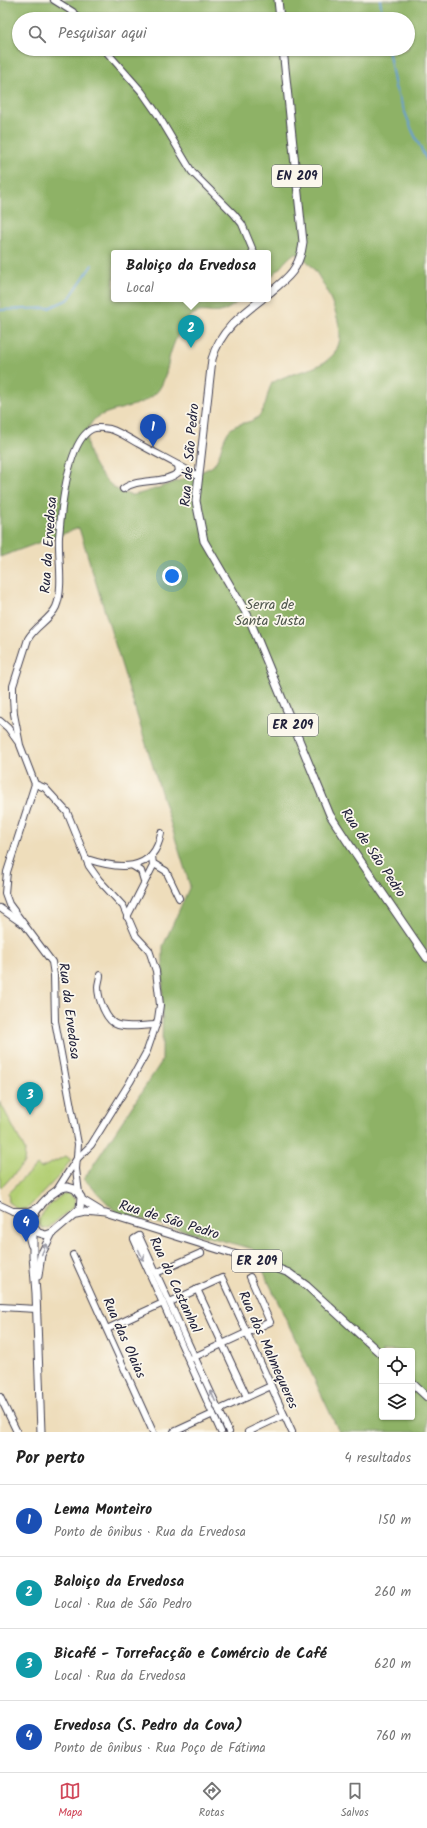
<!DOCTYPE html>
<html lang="pt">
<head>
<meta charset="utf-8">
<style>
  :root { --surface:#fff; --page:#f6f6f6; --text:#222; --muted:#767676; --line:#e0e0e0; --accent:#d1495b }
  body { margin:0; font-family:Kalam,sans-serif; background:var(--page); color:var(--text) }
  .controls { position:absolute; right:12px; bottom:12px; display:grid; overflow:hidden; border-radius:4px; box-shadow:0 1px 3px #0004 }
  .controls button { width:36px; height:36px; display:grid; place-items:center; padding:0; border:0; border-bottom:1px solid var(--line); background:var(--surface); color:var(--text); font:20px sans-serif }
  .you { position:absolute; left:172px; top:576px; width:14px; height:14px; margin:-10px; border:3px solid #fff; border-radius:50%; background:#1a73e8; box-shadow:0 0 0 6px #1a73e833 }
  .badge { display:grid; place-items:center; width:26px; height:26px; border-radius:50%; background:var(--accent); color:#fff; font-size:13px; font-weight:700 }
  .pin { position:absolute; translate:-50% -33px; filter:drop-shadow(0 1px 2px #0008) }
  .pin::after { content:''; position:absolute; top:21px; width:14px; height:12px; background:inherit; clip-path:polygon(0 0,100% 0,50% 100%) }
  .popup { position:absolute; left:111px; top:250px; width:160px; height:52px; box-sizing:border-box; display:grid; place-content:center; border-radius:4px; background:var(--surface); filter:drop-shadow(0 1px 3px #0005); font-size:13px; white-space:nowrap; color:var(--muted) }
  .popup b { font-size:15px; color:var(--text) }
  .popup::after { content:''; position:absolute; left:50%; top:100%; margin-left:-8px; border:8px solid transparent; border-top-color:var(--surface) }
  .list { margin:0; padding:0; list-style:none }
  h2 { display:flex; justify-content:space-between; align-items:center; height:52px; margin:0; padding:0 16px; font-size:17px }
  h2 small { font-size:13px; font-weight:400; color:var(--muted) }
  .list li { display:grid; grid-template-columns:26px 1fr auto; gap:12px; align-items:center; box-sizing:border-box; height:72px; padding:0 16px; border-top:1px solid var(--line) }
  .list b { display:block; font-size:15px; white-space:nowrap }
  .list p { margin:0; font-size:13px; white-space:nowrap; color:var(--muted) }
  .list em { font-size:13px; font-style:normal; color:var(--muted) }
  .icon { flex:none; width:22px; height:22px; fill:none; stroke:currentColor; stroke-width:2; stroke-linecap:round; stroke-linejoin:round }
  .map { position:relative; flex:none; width:427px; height:1432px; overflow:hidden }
  .search { position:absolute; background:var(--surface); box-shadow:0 1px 3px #0004; left:12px; right:12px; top:12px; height:44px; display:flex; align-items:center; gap:10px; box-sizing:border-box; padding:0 14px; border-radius:22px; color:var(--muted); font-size:15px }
  .sheet { height:340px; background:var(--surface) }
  nav { display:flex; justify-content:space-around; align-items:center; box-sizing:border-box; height:56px; border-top:1px solid var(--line); background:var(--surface); font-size:11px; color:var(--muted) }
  nav a { display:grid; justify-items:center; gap:2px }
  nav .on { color:var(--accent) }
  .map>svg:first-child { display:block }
</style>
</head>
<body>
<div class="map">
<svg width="427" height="1432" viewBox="0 0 427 1432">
  <rect width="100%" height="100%" fill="#fbf7ec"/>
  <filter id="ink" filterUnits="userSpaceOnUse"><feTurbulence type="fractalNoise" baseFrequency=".025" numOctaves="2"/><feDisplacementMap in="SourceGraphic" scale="8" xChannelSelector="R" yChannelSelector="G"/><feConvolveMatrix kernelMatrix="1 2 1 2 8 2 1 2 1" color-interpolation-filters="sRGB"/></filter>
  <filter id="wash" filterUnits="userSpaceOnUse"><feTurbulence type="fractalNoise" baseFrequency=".012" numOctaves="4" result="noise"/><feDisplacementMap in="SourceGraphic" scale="16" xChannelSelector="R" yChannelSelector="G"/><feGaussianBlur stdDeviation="0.9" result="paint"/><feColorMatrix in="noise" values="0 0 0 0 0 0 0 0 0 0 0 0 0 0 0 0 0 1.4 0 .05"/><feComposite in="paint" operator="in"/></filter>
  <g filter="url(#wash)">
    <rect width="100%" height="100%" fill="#edb"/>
    <g fill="#b3cf75" stroke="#6a7858">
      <path d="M 0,1102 L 25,1150 L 24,1163 L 2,1187 L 0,1186 Z"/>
      <path d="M 66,1156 L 71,1160 L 58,1177 L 27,1209 L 18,1209 L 9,1202 L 8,1193 L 37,1165 L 41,1168 Z"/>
      <path d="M 68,1193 L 75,1199 L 74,1206 L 48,1228 L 42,1228 L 38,1223 C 39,1214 59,1194 68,1193 Z"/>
    </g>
    <path fill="#8eb266" stroke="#586a50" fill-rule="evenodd" d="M 0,0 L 427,0 L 427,1432 L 339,1432 L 253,1249 L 116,1212 L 84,1179 L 162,1061 L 163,946 L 190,886 L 79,528 L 0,557 ZM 19,19 L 408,19 L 408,49 L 19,49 ZM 114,253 L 268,253 L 268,278 C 279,272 284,260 295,253 C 316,259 341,315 340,336 C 340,342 337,350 333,355 C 318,372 290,371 272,383 C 266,394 267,408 258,417 C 249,425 236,421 228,432 C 221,443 221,456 213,466 C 204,472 140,496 131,495 C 106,492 74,445 92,422 C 103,408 138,410 155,394 C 165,385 167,368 170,355 C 174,342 180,328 189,318 C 199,307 209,314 220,312 C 228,310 235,304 241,299 L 114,299 ZM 382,1351 L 412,1351 L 412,1417 L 382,1417 Z"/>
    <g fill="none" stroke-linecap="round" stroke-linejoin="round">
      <g stroke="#659ed4" stroke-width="2">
        <path d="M 380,0 L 383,19"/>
        <path d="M 388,49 L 395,87 L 412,130 L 427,161"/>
        <path d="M 0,310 L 49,308 L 69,299 L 92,265"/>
      </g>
    </g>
  </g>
  <g filter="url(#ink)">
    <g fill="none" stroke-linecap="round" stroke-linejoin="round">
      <g stroke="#413e4e" stroke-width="8">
        <g id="minor">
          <path d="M 54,0 L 73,12 L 78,19"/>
          <path d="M 104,49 L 142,92 L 158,115 L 192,172 L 234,214 L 242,224 L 254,253"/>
          <path d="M 268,286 L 271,292"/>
          <path d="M 123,489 C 139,477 164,485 179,472 L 178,465"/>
          <path d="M 0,721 L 8,728 L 18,742"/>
          <path d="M 35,784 L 45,788 L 67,812 L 89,866 L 99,880 L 123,906 L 136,936 L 149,950 L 156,971 L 160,1005 L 158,1019 L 147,1051 L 130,1082 L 91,1145 L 76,1160 L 57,1190"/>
          <path d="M 87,859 C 117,869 154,874 161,833"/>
          <path d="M 154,864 L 166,871 L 179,898"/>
          <path d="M 133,866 L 141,871 L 144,881"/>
          <path d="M 0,908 L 23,924"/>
          <path d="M 127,917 L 153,866 L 152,855"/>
          <path d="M 100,975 C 100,979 98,983 98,987 C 98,998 106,1022 118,1025 C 129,1028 144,1025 156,1025"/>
          <path d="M 79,1193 L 76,1169 L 78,1144 L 55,1021 L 54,975 L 52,962 L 9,904 L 5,893 L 7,872 L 35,784 L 20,745 L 14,714 L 13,697 L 13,686 L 28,639 C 35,626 50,620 56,607 C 64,589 58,557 59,537 C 61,512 67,441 92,429 C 96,427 104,428 110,429 C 120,432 130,439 139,444 C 159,455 179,465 198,476"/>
          <path d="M 0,1205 L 32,1220"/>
          <path d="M 13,1211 L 30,1211 L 41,1206"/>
          <path d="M 19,1215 L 26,1227 L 31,1245"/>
          <path d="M 73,1255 L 153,1432"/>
          <path d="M 156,1273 L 201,1253"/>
          <path d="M 197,1289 L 247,1397"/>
          <path d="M 170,1302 L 222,1278 L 292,1432"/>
          <path d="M 0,1307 L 37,1309"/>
          <path d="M 107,1329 L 163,1303"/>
          <path d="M 192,1358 L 270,1322 L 250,1277"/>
          <path d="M 0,1397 L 17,1432"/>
          <path d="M 219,1410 L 271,1386"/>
          <path d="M 174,1432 L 213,1414"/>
          <path d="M 221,1432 L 134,1239 L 139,1236 L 229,1432"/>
          <path d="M 248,1432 L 284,1415"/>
        </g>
      </g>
      <g stroke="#413e4e" stroke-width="9">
        <g id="major">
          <path d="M 278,0 L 280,19"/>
          <path d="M 268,294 C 288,278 300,269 303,242 L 283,49"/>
          <path d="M 262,299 C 240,316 220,331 212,359 L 196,501 L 204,541 L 248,616 L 330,815 L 347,841 L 427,958"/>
          <path d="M 68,1187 L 75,1189 L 81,1197 L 80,1209 L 52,1233 L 46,1235 L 39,1233 L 32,1224 C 31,1211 56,1186 68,1187 Z"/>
          <path d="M 82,1200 L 100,1211"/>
          <path d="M 76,1214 L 85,1212 L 106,1214 L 266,1264 L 289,1273 L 307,1286 L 382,1355"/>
          <path d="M 33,1228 L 33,1256 L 36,1293 L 41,1432"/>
          <path d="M 38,1276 L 41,1255 L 52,1233"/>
          <path d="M 412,1383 L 427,1397"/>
        </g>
      </g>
      <use href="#minor" stroke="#fff" stroke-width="6"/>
      <use href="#major" stroke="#fff" stroke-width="7"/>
    </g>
    <defs><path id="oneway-shaft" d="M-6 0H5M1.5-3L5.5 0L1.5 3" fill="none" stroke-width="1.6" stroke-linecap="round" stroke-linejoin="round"/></defs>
    <g stroke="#9c9ca7">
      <use href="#oneway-shaft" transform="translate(44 1249) rotate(-67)"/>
      <use href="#oneway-shaft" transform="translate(141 1255) rotate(66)"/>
      <use href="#oneway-shaft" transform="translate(213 1396) rotate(-114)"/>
    </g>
  </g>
  <g text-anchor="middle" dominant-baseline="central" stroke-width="3.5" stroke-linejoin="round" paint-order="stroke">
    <g fill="#fbf7ec" stroke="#636270" stroke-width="1">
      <rect x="272" y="165" width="50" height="22" rx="3"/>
      <rect x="268" y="714" width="50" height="22" rx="3"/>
      <rect x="232" y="1250" width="50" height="22" rx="3"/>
    </g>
    <g font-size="13" font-weight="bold" fill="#22223b">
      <text x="297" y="176">EN 209</text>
      <text x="293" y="725">ER 209</text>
      <text x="257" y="1261">ER 209</text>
    </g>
    <g font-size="14" fill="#22223b" stroke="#fbf7ec">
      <text transform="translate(190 455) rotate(-85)">Rua de São Pedro</text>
      <text transform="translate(49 545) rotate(-86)">Rua da Ervedosa</text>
      <text transform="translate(373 853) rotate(56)">Rua de São Pedro</text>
      <text transform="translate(69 1011) rotate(83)">Rua da Ervedosa</text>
      <text transform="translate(169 1220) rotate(17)">Rua de São Pedro</text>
      <text transform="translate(175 1285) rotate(65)">Rua do Castanhal</text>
      <text transform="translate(124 1338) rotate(66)">Rua das Olaias</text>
      <text transform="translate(268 1350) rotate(66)">Rua dos Malmequeres</text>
    </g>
    <g font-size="14" fill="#4e564c" stroke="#fbf7ec">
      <text x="270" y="605">Serra de<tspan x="270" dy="16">Santa Justa</tspan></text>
    </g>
  </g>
</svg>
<div class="controls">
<button><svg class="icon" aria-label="locate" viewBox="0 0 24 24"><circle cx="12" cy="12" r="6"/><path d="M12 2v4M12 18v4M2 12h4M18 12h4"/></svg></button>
<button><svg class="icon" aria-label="layers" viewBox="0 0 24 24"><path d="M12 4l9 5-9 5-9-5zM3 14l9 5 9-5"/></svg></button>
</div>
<div class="you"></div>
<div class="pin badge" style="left:153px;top:447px;background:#1a4fb4">1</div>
<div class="pin badge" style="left:191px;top:348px;background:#0f9aa8">2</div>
<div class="popup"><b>Baloiço da Ervedosa</b>Local</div>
<div class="pin badge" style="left:30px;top:1115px;background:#0f9aa8">3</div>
<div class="pin badge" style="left:26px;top:1242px;background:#1a4fb4">4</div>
<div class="search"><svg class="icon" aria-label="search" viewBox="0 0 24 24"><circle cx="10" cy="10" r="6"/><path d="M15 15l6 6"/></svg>Pesquisar aqui</div>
</div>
<section class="sheet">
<h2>Por perto<small>4 resultados</small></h2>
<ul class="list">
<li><span class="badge" style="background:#1a4fb4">1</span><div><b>Lema Monteiro</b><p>Ponto de ônibus · Rua da Ervedosa</p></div><em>150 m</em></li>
<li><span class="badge" style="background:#0f9aa8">2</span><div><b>Baloiço da Ervedosa</b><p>Local · Rua de São Pedro</p></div><em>260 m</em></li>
<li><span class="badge" style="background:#0f9aa8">3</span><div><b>Bicafé - Torrefacção e Comércio de Café</b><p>Local · Rua da Ervedosa</p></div><em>620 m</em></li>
<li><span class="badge" style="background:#1a4fb4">4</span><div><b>Ervedosa (S. Pedro da Cova)</b><p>Ponto de ônibus · Rua Poço de Fátima</p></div><em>760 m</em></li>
</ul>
</section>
<nav>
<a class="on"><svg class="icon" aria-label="map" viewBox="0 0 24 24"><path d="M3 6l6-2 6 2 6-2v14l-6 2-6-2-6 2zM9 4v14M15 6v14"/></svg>Mapa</a>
<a><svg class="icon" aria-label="directions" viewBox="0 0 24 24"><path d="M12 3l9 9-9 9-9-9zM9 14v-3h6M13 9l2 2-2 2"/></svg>Rotas</a>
<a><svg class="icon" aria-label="saved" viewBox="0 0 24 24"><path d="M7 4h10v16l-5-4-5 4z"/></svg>Salvos</a>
</nav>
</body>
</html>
